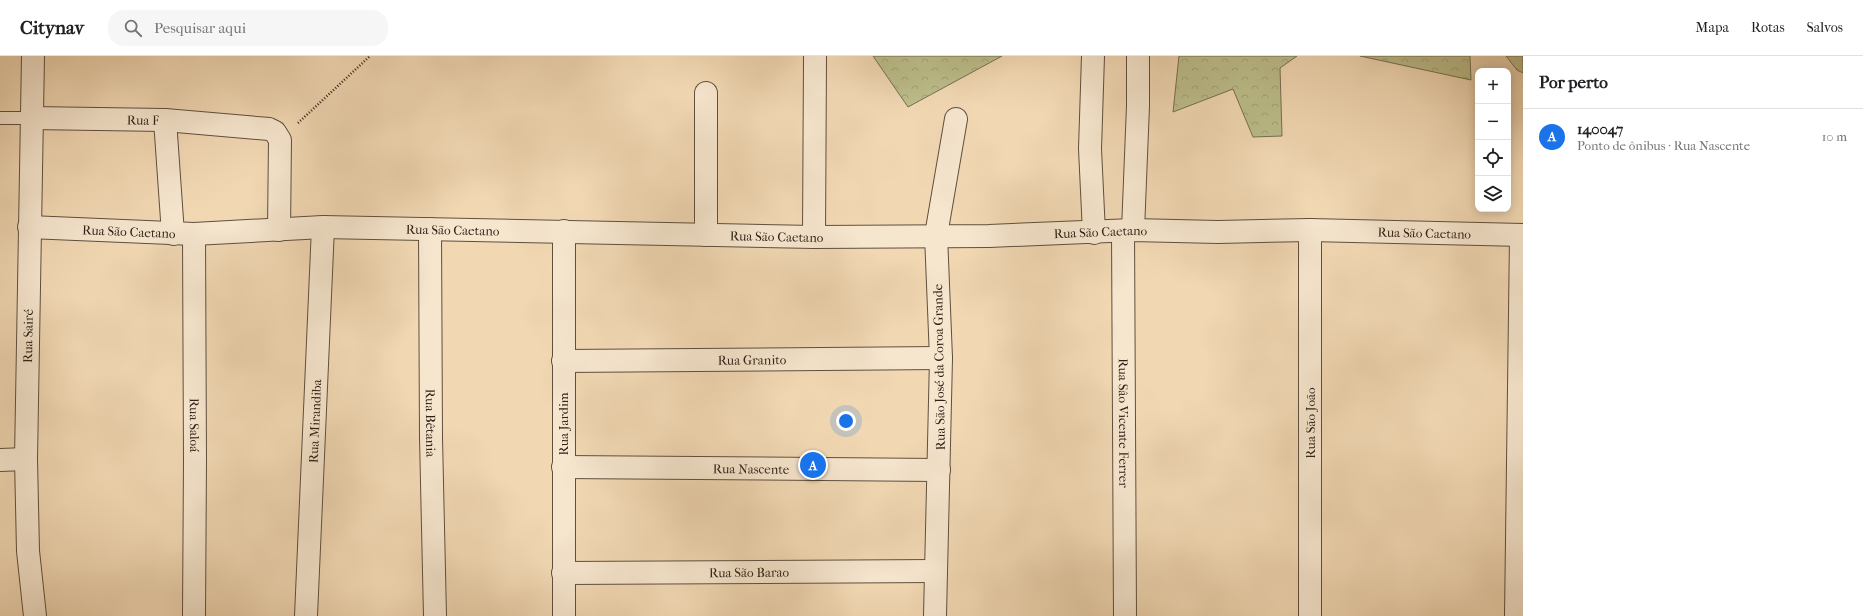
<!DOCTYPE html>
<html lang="pt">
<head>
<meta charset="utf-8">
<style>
  :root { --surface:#fff; --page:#f6f6f6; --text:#202124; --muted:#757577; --line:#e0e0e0; --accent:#1a73e8 }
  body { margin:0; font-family:"IM FELL French Canon",serif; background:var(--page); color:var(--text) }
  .controls { position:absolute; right:12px; top:12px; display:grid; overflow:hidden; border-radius:8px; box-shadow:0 2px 10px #0003 }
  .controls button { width:36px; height:36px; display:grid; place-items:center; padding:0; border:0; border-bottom:1px solid var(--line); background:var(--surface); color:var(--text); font:20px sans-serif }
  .you { position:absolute; left:846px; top:365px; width:14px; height:14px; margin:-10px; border:3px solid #fff; border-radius:50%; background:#1a73e8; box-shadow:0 0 0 6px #1a73e833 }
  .badge { display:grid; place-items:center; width:26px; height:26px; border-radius:50%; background:var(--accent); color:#fff; font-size:13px; font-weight:700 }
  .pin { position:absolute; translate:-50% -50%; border:2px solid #fff; box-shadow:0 1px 4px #0006 }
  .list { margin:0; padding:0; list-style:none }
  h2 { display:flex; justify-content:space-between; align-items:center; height:52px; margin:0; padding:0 16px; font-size:17px }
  h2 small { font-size:13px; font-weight:400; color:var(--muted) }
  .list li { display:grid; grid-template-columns:26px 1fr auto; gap:12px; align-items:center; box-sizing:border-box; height:56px; padding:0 16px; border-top:1px solid var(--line) }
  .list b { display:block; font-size:15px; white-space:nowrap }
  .list p { margin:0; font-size:13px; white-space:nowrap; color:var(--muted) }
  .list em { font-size:13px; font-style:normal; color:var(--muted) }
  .icon { flex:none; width:22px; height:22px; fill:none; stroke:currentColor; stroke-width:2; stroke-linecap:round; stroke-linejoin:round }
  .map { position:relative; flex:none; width:1523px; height:560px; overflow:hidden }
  header { display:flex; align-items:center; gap:24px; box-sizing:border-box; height:56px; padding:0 20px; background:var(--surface); border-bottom:1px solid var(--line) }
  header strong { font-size:19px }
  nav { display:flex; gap:22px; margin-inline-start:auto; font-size:14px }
  .search { width:280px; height:36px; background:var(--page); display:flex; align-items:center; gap:10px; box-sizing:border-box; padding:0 14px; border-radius:16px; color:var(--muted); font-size:15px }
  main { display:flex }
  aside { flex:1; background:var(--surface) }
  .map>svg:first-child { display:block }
</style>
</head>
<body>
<header>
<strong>Citynav</strong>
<div class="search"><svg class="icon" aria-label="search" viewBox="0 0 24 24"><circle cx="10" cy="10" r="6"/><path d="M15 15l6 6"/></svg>Pesquisar aqui</div>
<nav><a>Mapa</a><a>Rotas</a><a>Salvos</a></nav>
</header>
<main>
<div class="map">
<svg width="1523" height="560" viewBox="0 0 1523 560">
  <defs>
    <pattern id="forest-crowns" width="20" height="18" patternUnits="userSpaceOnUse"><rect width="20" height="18" fill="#bcbe8b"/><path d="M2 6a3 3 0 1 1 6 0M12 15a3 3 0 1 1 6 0" fill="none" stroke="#a2a377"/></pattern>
  </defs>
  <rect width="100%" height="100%" fill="#f1d8b3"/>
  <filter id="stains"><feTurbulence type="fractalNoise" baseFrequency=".005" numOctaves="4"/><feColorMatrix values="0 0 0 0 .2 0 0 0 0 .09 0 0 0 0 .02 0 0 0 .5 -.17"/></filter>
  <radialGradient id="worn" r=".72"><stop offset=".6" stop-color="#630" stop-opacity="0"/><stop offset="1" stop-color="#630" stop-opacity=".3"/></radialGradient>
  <g fill="url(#forest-crowns)" stroke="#757052">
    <path d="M 873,0 L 1002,0 L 908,51 Z"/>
    <path d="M 1179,0 L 1297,0 L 1280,12 L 1282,80 L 1253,81 L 1233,33 L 1173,56 Z"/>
    <path d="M 1360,0 L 1470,0 L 1471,24 Z"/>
    <path d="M 1506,0 L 1523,0 L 1523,17 L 1517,14 Z"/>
  </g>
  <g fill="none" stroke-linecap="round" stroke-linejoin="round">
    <g stroke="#5f4f3f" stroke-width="14">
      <path id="lane" d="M 0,62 L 31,62"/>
    </g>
    <g stroke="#5f4f3f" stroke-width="24">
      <g id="street">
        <path d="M 33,0 L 26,403 L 28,495 L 35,560"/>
        <path d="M 1093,0 L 1090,93 L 1094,177"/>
        <path id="s1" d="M 31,62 L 165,64 L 269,73 L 275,76 L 280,84 L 279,174"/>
        <path d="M 165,64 L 173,178"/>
        <path id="s2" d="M 29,171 L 194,178 L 323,171 L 814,181 L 989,180 L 1133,174 L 1218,176 L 1310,174 L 1523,179"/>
        <path id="s3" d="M 430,173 L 431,382 L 435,560"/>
        <path d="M 1133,174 L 1138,50 L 1138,0"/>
        <path d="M 564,175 L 564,560"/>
        <path id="s4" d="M 1123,175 L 1125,560"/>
        <path id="s5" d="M 194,178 L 195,405 L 194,560"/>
        <path d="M 706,179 L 706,37"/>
        <path d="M 814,181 L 815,0"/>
        <path id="s6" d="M 563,305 L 941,302"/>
        <path d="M 0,404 L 26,403"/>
        <path id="s7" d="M 563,411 L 939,414"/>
        <path id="s8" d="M 563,517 L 936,515"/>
        <path id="s9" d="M 306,560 L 323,171"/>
        <path d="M 935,560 L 941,302 L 936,179 L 956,63"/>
        <path d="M 1310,560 L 1310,174"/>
        <path d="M 1516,560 L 1521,180"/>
      </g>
    </g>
    <path stroke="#2e2118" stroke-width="2.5" stroke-dasharray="1 2" stroke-linecap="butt" d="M 298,67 L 370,0"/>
    <use href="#lane" stroke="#f6e6ce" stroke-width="12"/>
    <use href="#street" stroke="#f6e6ce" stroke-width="22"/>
  </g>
  <g text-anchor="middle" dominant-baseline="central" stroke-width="3" stroke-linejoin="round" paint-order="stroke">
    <g font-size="13" fill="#2e2118" stroke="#f6e6ce">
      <text stroke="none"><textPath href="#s1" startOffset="112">Rua F</textPath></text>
      <text stroke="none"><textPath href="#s2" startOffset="424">Rua São Caetano</textPath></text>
      <text stroke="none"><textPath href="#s2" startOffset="100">Rua São Caetano</textPath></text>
      <text stroke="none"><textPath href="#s2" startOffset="1072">Rua São Caetano</textPath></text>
      <text stroke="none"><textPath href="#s2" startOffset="1396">Rua São Caetano</textPath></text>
      <text stroke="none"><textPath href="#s2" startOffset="748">Rua São Caetano</textPath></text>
      <text transform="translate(28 280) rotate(-89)">Rua Sairé</text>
      <text stroke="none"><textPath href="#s6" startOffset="189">Rua Granito</textPath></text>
      <text transform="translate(939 311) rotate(-91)">Rua São José da Coroa Grande</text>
      <text stroke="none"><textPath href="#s9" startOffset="195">Rua Mirandiba</textPath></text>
      <text stroke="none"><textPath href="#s3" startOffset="194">Rua Bêtania</textPath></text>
      <text stroke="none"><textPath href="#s4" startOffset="192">Rua Sâo Vicente Ferrer</textPath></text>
      <text transform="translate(1310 367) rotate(-90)">Rua São João</text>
      <text transform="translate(563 368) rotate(-90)">Rua Jardim</text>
      <text stroke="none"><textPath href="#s5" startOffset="191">Rua Saloá</textPath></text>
      <text stroke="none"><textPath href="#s7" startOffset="188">Rua Nascente</textPath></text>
      <text stroke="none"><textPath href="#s8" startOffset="186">Rua São Barao</textPath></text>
    </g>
  </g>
  <rect width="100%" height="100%" filter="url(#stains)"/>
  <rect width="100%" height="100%" fill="url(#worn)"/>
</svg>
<div class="controls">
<button>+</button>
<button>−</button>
<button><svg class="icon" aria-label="locate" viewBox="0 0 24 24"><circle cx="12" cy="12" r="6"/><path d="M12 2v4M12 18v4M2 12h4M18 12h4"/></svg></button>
<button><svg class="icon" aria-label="layers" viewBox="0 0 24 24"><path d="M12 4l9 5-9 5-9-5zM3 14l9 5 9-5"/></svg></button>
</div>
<div class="you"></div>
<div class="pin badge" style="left:813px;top:409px">A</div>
</div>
<aside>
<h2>Por perto<small></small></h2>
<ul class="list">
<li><span class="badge">A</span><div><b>140047</b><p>Ponto de ônibus · Rua Nascente</p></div><em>10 m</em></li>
</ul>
</aside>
</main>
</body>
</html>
